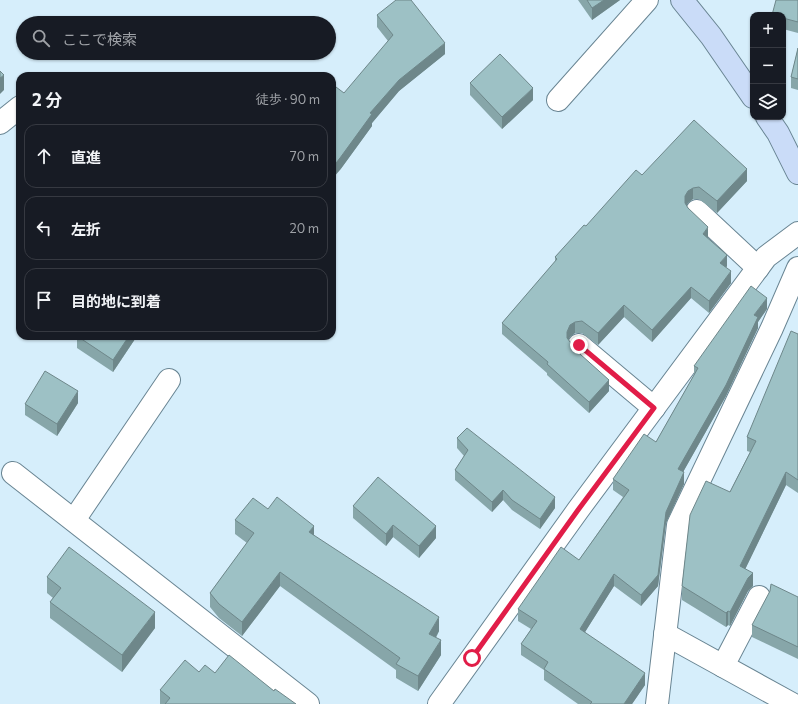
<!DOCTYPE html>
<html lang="ja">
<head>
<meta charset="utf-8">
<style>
  :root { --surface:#171b24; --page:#242831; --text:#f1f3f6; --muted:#9ea1a6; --line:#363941 }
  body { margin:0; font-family:Commissioner,"Noto Sans JP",sans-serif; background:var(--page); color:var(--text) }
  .controls { position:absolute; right:12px; top:12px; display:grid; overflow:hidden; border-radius:8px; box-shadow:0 1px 3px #0004 }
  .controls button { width:36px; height:36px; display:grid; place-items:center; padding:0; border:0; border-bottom:1px solid var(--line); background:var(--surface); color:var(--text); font:20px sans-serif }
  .stop { position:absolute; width:12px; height:12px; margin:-9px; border:3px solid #e11d48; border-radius:50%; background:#fff }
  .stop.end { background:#e11d48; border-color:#fff; box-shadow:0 1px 4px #0008 }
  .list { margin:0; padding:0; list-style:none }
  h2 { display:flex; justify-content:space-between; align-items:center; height:52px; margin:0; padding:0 16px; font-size:17px }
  h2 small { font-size:13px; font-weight:400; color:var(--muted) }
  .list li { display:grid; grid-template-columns:26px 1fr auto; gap:12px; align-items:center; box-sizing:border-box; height:64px; margin:0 8px 8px; padding:0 8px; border:1px solid var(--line); border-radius:12px }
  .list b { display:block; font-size:15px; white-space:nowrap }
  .list em { font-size:13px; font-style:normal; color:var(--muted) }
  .icon { flex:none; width:22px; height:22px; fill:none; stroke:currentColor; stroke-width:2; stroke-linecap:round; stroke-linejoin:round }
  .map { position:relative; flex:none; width:798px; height:704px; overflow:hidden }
  .search { position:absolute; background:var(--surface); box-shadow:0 1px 3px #0004; left:16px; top:16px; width:320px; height:44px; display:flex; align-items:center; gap:10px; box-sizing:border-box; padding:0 14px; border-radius:22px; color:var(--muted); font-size:15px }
  .panel { position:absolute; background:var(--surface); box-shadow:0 1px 3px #0004; left:16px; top:72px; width:320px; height:268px; border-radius:12px }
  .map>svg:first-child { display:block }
</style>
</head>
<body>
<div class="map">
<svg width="798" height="704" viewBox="0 0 798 704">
  <rect width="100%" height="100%" fill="#d6eefb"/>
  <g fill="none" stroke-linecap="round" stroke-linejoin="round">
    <g stroke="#698593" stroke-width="24">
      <g id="street">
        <path d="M 558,100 L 647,0"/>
        <path d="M 0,123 L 20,107"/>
        <path d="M 697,211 L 758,268"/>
        <path d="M 579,345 L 654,408"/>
        <path d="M 13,473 L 308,704"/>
        <path d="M 74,520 L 169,380"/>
        <path d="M 665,634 L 792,704"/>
        <path d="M 723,666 L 759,597"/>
        <path d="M 439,704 L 578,510 L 766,257 L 798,233"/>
        <path d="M 657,704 L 678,525 L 772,328 L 798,268"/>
      </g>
    </g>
    <g stroke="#698593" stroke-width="24">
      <g id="secondary">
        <path d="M 682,0 L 711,36 L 753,97"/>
        <path d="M 767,117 L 778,133 L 798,173"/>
      </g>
    </g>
    <use href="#street" stroke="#fff" stroke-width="22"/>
    <use href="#secondary" stroke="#cadcf8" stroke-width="22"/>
  </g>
  <g fill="#87a6a9">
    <path d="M 578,0 L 620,0 L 592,20 Z"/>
    <path d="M 798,0 L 798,33 L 783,29 L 783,15 Z"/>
    <path d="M 377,15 L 445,54 L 399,91 L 372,123 L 372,126 L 340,170 L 388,41 L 377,27 Z"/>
    <path d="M 798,48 L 798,90 L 791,88 L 791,77 Z"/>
    <path d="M 470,83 L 533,100 L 502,129 L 470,95 Z"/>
    <path d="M 642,175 L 747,181 L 717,213 L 699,199 L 693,199 L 688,203 L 686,205 L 727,266 L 726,268 L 731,283 L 709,313 L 691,298 L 652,342 L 624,317 L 598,345 L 582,333 L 575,333 L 570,337 L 568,339 L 571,343 L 581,355 L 609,391 L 589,413 L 547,375 L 547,373 L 502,334 L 502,323 L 555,262 L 555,257 L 586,226 Z"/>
    <path d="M 767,309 L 758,322 L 758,328 L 726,396 L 683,472 L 684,484 L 666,523 L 658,586 L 641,606 L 614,586 L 585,632 L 645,685 L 632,704 L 578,704 L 544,680 L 544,670 L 521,655 L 521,644 L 531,629 L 518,621 L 518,609 L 579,560 L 623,497 L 613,490 L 613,479 L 656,442 L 694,375 L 694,366 Z"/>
    <path d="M 798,334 L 798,493 L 786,485 L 745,569 L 753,586 L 748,591 L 730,626 L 728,625 L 726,627 L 682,600 L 682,586 L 750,452 L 747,451 L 747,437 Z"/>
    <path d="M 77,336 L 137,336 L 113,372 L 77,348 Z"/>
    <path d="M 78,403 L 57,436 L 25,415 L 25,404 Z"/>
    <path d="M 457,438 L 555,508 L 540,529 L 512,510 L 503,500 L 492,512 L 455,480 L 455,470 L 464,456 L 457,448 Z"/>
    <path d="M 353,506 L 436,538 L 419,558 L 393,537 L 386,546 L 353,518 Z"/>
    <path d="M 268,509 L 314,536 L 439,631 L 436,638 L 441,655 L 418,691 L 396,678 L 396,670 L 280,586 L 242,636 L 219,618 L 210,607 L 210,593 L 247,543 L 235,534 L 235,520 Z"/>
    <path d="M 47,577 L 155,628 L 122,672 L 50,618 L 50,602 L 53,598 L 47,593 Z"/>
    <path d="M 798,597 L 798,659 L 752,637 L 752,625 Z"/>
    <path d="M 199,672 L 215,673 L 274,691 L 296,704 L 160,704 L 160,690 Z"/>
  </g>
  <g fill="#6e878a">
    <path d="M 604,0 L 620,0 L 592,20 L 592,8 Z"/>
    <path d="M 445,43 L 445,54 L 399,91 L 372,123 L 372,126 L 340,170 L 332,179 L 332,168 L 370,113 L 399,80 Z"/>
    <path d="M 4,75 L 4,90 L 0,94 L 0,78 Z"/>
    <path d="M 533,88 L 533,100 L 502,129 L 502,117 Z"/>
    <path d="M 747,169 L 747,181 L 717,213 L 717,201 Z"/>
    <path d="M 693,188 L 693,199 L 688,203 L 685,208 L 685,196 L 688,191 Z"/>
    <path d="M 708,227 L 708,239 L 703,234 Z"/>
    <path d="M 727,255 L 727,266 L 720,275 L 720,263 Z"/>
    <path d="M 731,271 L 731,283 L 709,313 L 709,301 Z"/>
    <path d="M 691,287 L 691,298 L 652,342 L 652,330 Z"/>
    <path d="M 767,298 L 767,309 L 758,322 L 758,328 L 726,396 L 678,481 L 678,469 L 754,315 Z"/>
    <path d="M 624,305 L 624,317 L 598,345 L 598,333 Z"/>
    <path d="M 575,322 L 575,333 L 570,337 L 567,343 L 567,332 L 570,325 Z"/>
    <path d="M 129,336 L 137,336 L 113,372 L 113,360 Z"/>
    <path d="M 609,380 L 609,391 L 589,413 L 589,402 Z"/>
    <path d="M 78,391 L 78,403 L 57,436 L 57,424 Z"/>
    <path d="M 684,472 L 684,484 L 666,523 L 658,586 L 641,606 L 641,595 L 666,512 Z"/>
    <path d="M 786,472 L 786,485 L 740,580 L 740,566 Z"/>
    <path d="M 503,490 L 503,500 L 492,512 L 492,502 Z"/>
    <path d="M 555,497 L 555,508 L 540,529 L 540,519 Z"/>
    <path d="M 393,525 L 393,537 L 386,546 L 386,534 Z"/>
    <path d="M 314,526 L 314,540 L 309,532 Z"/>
    <path d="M 436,526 L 436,538 L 419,558 L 419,546 Z"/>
    <path d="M 280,572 L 280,586 L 242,636 L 242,622 Z"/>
    <path d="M 753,573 L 753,586 L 748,591 L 730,626 L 730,612 L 748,578 Z"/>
    <path d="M 614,574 L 614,586 L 580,640 L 580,629 Z"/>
    <path d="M 728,611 L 728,625 L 726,627 L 726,613 Z"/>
    <path d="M 155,612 L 155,628 L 122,672 L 122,655 Z"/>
    <path d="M 439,617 L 439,631 L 429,649 L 429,634 Z"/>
    <path d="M 441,640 L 441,655 L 418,691 L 418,676 Z"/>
    <path d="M 645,673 L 645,685 L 632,704 L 624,704 Z"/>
  </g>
  <g fill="#9dc1c5" stroke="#6e878a">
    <path d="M 396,0 L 411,0 L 445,43 L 399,80 L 370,113 L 372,114 L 340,158 L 332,168 L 332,92 L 336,87 L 344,93 L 393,35 L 377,15 Z"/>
    <path d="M 587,0 L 604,0 L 592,8 Z"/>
    <path d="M 776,0 L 798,0 L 798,22 L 783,18 L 783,15 L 772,15 Z"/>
    <path d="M 798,48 L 798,79 L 791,77 Z"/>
    <path d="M 500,54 L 533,88 L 502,117 L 470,83 Z"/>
    <path d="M 0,71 L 4,75 L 0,78 Z"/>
    <path d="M 694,120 L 747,169 L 717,201 L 699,187 L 693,188 L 688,191 L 685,196 L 685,203 L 688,208 L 708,227 L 703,234 L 727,255 L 720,263 L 731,271 L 709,301 L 691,287 L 652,330 L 624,305 L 598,333 L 582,321 L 575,322 L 570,325 L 567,332 L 567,338 L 571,343 L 581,352 L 580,354 L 609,380 L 589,402 L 547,364 L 548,362 L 502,323 L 557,259 L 555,257 L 584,225 L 586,226 L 636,170 L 642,175 Z"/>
    <path d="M 751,286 L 767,298 L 754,315 L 758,317 L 726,385 L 678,469 L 684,472 L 666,512 L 658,575 L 641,595 L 614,574 L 580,629 L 645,673 L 624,704 L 590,704 L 592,702 L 544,669 L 548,662 L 521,644 L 537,621 L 518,609 L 561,547 L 579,560 L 629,490 L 613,479 L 644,434 L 656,442 L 698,368 L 694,366 Z"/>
    <path d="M 791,331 L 798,334 L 798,480 L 786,472 L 740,566 L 753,573 L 748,578 L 730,612 L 728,611 L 726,613 L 682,586 L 690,515 L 706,481 L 730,492 L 756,441 L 747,437 Z"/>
    <path d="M 77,336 L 129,336 L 113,360 Z"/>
    <path d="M 45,371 L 78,391 L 57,424 L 25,404 Z"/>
    <path d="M 467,428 L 555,497 L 540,519 L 512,500 L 503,490 L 492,502 L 455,470 L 468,450 L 457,438 Z"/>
    <path d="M 378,477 L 436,526 L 419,546 L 393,525 L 386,534 L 353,506 Z"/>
    <path d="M 277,497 L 314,526 L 309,532 L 439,617 L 429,634 L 441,640 L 418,676 L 396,664 L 400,658 L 280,572 L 242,622 L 219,604 L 210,593 L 254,533 L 235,520 L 253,498 L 268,509 Z"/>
    <path d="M 69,547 L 155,612 L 122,655 L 50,602 L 61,588 L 47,577 Z"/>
    <path d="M 771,584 L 798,597 L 798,647 L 752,625 L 770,591 Z"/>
    <path d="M 229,655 L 274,691 L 275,689 L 296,704 L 165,704 L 170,698 L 160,690 L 185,660 L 199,672 L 205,665 L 215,673 Z"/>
  </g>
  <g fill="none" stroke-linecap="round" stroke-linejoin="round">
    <path stroke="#e11d48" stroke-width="5" d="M 472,658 L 578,510 L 654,408 L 579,345"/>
  </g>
</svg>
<div class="controls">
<button>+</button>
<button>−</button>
<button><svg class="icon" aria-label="layers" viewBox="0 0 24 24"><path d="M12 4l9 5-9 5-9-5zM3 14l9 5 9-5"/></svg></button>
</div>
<div class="stop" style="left:472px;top:658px"></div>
<div class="stop end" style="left:579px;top:345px"></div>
<div class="search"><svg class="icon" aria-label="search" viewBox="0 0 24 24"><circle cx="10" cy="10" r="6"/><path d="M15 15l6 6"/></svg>ここで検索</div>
<section class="panel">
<h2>2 分<small>徒歩 · 90 m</small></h2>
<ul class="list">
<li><svg class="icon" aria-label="ahead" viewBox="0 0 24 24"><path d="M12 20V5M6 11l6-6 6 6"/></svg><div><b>直進</b></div><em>70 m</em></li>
<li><svg class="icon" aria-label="left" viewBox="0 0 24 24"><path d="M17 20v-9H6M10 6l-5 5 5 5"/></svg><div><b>左折</b></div><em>20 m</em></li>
<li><svg class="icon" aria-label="arrive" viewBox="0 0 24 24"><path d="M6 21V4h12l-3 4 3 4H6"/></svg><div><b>目的地に到着</b></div></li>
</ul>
</section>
</div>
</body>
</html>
